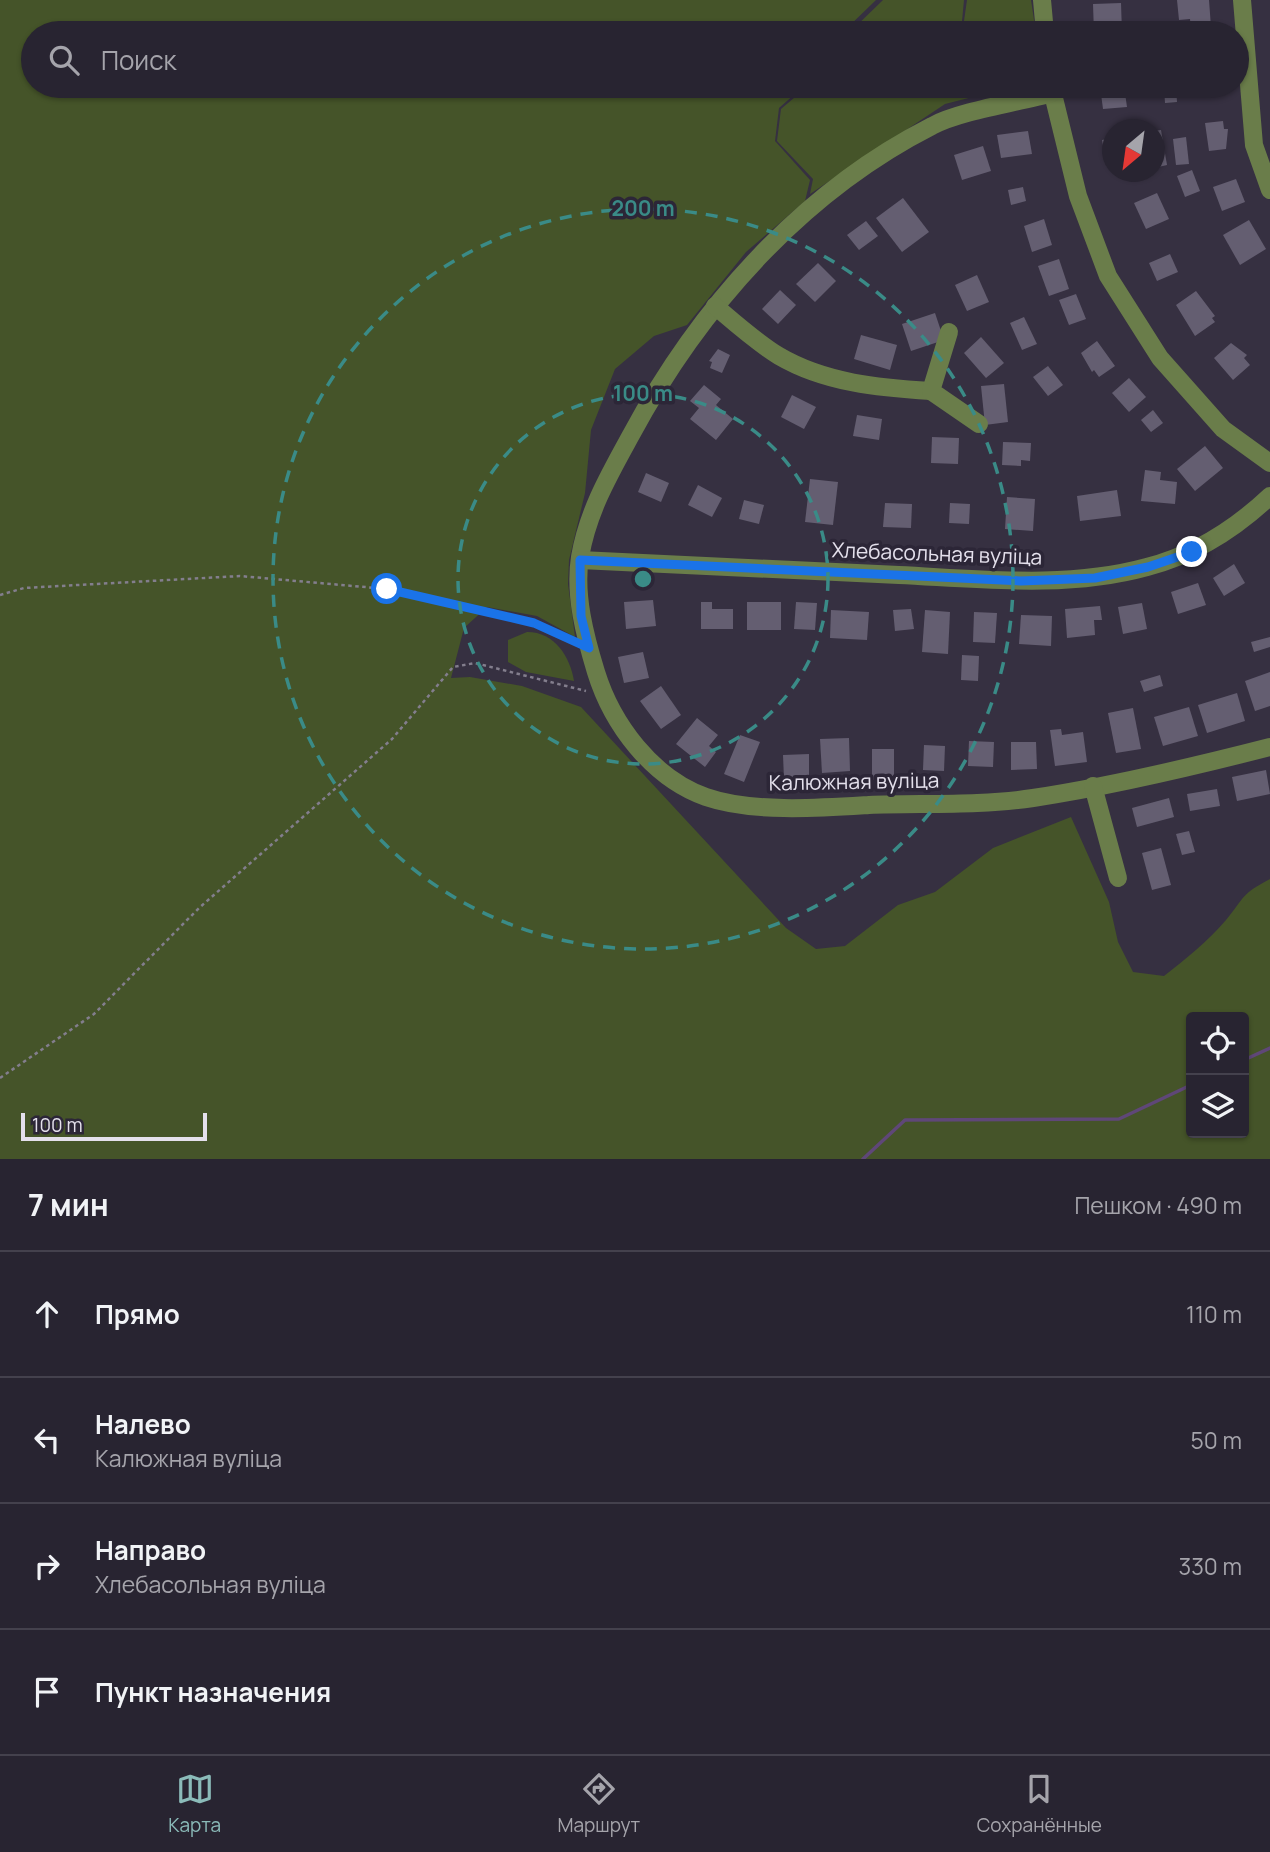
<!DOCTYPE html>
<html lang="ru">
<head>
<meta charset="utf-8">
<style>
  :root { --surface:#282431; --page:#302c39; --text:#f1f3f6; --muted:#a5a4ab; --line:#44414d; --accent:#8bbbb9 }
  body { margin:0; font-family:Manrope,sans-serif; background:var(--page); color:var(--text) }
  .controls { position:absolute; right:21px; bottom:21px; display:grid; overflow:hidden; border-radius:7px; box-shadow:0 2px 5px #0004 }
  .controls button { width:63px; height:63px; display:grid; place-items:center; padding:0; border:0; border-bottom:2px solid var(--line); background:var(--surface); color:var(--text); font:35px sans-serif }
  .compass { position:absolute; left:1102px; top:119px; width:63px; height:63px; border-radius:50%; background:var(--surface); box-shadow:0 2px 5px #0004; rotate:209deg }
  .scale { position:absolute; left:21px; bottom:18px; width:186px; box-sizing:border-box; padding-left:7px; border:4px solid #e4e0ec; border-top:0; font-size:19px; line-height:24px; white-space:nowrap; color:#e4e0ec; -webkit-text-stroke:5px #2c2637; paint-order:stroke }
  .stop { position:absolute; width:21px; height:21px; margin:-16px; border:5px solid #1a73e8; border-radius:50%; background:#fff }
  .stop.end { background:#1a73e8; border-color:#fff; box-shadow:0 2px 7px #0008 }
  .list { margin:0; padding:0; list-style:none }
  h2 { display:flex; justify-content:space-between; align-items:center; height:91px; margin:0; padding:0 28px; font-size:30px }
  h2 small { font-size:23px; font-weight:400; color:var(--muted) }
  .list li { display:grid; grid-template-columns:46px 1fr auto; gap:21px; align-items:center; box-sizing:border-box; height:126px; padding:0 28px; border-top:2px solid var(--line) }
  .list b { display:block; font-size:26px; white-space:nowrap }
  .list p { margin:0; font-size:23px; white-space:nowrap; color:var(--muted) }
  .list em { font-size:23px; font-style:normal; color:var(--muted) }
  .icon { flex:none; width:38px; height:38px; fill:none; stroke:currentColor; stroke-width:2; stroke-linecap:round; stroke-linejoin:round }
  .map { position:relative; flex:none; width:1270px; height:1159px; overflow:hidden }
  .search { position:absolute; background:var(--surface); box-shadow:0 2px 5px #0004; left:21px; right:21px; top:21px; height:77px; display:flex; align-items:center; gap:18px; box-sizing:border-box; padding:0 24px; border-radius:38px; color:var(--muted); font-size:26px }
  .sheet { height:595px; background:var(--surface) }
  nav { display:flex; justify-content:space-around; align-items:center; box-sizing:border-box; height:98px; border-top:2px solid var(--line); background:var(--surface); font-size:19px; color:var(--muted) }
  nav a { display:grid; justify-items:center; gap:4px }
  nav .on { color:var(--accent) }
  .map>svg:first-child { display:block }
</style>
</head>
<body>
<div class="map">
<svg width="1270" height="1159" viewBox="0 0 1270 1159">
  <rect width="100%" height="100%" fill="#363041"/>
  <g fill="#455429" fill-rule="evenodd">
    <path d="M 0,0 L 876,0 L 842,33 L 33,33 L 33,86 L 804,86 L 779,108 L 775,141 L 810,180 L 805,201 L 746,252 L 687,325 L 654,336 L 615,369 L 591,430 L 585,493 L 569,560 L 568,584 L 575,637 L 537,616 L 487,607 L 464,628 L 451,678 L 470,677 L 522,686 L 581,707 L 786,928 L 816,949 L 845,946 L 898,905 L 935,892 L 993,848 L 1071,817 L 1109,902 L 1118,942 L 1133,972 L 1164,976 C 1186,959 1208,941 1226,920 C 1245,897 1241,894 1270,879 L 1270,1159 L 0,1159 ZM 1191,1017 L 1244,1017 L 1244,1133 L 1191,1133 Z"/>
    <path d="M 883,0 L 964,0 L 962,21 L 952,33 L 849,33 Z"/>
    <path d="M 967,0 L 1031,0 L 1036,33 L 954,33 L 964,21 Z"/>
    <path d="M 808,86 L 1016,86 L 945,104 L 810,194 L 813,179 L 777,141 L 781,109 Z"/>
    <path d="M 527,632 C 555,632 570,657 574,681 L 526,672 L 508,662 L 508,640 Z"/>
  </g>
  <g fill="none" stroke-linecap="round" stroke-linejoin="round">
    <g stroke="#5f4778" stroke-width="3.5">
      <path d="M 1244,1060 L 1270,1048"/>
      <path d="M 863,1159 L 905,1120 L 1119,1119 L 1191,1085"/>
    </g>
  </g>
  <g fill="#645e71">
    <path d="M 1177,0 L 1209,0 L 1211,27 L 1191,29 L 1190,19 L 1179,20 Z"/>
    <path d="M 1121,3 L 1122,33 L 1094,33 L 1093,4 Z"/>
    <path d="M 1100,86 L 1124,86 L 1127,107 L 1103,109 Z"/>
    <path d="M 1164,87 L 1176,87 L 1177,102 L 1165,103 Z"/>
    <path d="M 1223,121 L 1224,129 L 1228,129 L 1226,149 L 1209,151 L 1205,123 Z"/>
    <path d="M 1161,130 L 1167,165 L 1154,168 L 1154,131 Z"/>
    <path d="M 1028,131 L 1032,154 L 1001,158 L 997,135 Z"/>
    <path d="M 1186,137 L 1189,164 L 1176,165 L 1173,139 Z"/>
    <path d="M 1112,138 L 1112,166 L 1107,167 L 1102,140 Z"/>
    <path d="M 983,146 L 991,171 L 962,180 L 954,155 Z"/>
    <path d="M 1192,170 L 1200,191 L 1185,197 L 1177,176 Z"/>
    <path d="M 1236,179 L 1245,202 L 1222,211 L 1213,187 Z"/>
    <path d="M 1023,187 L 1026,201 L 1011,205 L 1008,190 Z"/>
    <path d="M 1157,193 L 1169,219 L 1146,229 L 1134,203 Z"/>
    <path d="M 903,198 L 929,232 L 902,252 L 876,218 Z"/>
    <path d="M 1044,219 L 1052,245 L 1032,252 L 1024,226 Z"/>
    <path d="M 1249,220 L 1266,249 L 1240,265 L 1223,235 Z"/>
    <path d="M 866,221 L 878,236 L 859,250 L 847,235 Z"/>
    <path d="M 1170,254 L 1178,272 L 1157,281 L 1149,263 Z"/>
    <path d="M 1059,259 L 1069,289 L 1049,296 L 1038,266 Z"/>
    <path d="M 818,263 L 836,281 L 815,302 L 796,284 Z"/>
    <path d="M 977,275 L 989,302 L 967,311 L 955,285 Z"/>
    <path d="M 780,290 L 796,305 L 778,324 L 762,309 Z"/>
    <path d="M 1196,291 L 1215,316 L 1212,318 L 1215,322 L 1195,336 L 1176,305 Z"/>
    <path d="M 1076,294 L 1086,319 L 1069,325 L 1059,300 Z"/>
    <path d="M 935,313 L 944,340 L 911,351 L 902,324 Z"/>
    <path d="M 1024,317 L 1037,344 L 1022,350 L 1010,323 Z"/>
    <path d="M 861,335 L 897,345 L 890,370 L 854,359 Z"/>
    <path d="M 981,337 L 1004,363 L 986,378 L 964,353 Z"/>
    <path d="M 1097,341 L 1115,366 L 1099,377 L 1094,370 L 1092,372 L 1081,353 Z"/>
    <path d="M 1231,343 L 1247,355 L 1244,358 L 1250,365 L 1233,380 L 1214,358 Z"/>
    <path d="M 718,349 L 730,355 L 722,373 L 710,368 L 712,362 L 709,361 Z"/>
    <path d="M 1048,366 L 1063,385 L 1048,396 L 1033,377 Z"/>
    <path d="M 1129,378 L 1146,397 L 1129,412 L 1112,393 Z"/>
    <path d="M 1004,384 L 1008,422 L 985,425 L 981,386 Z"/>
    <path d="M 704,385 L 721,399 L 716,405 L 733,419 L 716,440 L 690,419 L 699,408 L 690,401 Z"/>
    <path d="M 792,395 L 816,407 L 804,429 L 781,417 Z"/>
    <path d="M 1153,410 L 1163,423 L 1151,432 L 1141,420 Z"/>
    <path d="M 857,415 L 882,419 L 879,440 L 853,436 Z"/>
    <path d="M 932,437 L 959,438 L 958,464 L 931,463 Z"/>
    <path d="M 1003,442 L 1031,443 L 1030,461 L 1021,460 L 1021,466 L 1002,465 Z"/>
    <path d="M 1205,446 L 1223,468 L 1195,491 L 1177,469 Z"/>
    <path d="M 1145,470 L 1161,472 L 1160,480 L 1177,482 L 1175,504 L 1141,501 Z"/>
    <path d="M 646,473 L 669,483 L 661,502 L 638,492 Z"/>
    <path d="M 810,479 L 838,482 L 833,525 L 805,522 Z"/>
    <path d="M 698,485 L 722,498 L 712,517 L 688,505 Z"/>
    <path d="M 1117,490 L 1121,516 L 1080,521 L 1077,496 Z"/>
    <path d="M 1007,497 L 1035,499 L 1033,531 L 1005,529 Z"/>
    <path d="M 744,500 L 764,505 L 759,524 L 739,519 Z"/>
    <path d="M 885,503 L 912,504 L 911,528 L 883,527 Z"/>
    <path d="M 950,503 L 970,504 L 969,524 L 949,523 Z"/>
    <path d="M 1234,564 L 1245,583 L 1224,596 L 1213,578 Z"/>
    <path d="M 1198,583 L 1206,605 L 1178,614 L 1171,592 Z"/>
    <path d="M 653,600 L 656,626 L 626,629 L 624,602 Z"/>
    <path d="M 701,602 L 712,602 L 712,609 L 733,609 L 733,629 L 701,629 Z"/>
    <rect x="747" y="602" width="34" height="28"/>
    <path d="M 796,602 L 817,603 L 815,630 L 794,629 Z"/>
    <path d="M 1142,603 L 1147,629 L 1123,634 L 1118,607 Z"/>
    <path d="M 1100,606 L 1102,620 L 1094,620 L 1095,635 L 1067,638 L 1065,609 Z"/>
    <path d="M 911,609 L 914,629 L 895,631 L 893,610 Z"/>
    <path d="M 831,610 L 869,612 L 867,640 L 830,638 Z"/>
    <path d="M 925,610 L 950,612 L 948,654 L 922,652 Z"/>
    <path d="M 974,612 L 997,613 L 995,643 L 973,642 Z"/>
    <path d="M 1021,615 L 1052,616 L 1051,646 L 1019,644 Z"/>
    <path d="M 1270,637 L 1270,647 L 1254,652 L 1251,642 Z"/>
    <path d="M 643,652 L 649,678 L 624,683 L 618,657 Z"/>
    <path d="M 962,655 L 979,656 L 978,681 L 961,680 Z"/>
    <path d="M 1270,672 L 1270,706 L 1255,711 L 1245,681 Z"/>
    <path d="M 1160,675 L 1163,686 L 1144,692 L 1140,681 Z"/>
    <path d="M 661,686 L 681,715 L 661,729 L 640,701 Z"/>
    <path d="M 1237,693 L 1245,721 L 1207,733 L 1198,705 Z"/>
    <path d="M 1189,707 L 1198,736 L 1163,746 L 1154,717 Z"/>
    <path d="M 1133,708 L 1141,749 L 1116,753 L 1108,713 Z"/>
    <path d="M 697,718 L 718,735 L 709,746 L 716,752 L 705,767 L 676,744 Z"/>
    <path d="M 1061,729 L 1062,735 L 1083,732 L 1087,762 L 1055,766 L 1050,730 Z"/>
    <path d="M 740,735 L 760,742 L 744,782 L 724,774 Z"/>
    <path d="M 849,738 L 850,771 L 822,773 L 820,739 Z"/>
    <path d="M 969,741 L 994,742 L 993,767 L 968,766 Z"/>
    <path d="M 1011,742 L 1036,742 L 1037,769 L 1011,770 Z"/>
    <path d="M 924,745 L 945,746 L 944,771 L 923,770 Z"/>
    <rect x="872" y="749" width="22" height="31"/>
    <path d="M 809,754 L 809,779 L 784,779 L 783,755 Z"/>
    <path d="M 1266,770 L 1270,794 L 1237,801 L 1232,777 Z"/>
    <path d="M 1217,789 L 1220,806 L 1190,811 L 1187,794 Z"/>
    <path d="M 1169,798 L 1174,817 L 1137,827 L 1132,808 Z"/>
    <path d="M 1189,831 L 1195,852 L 1182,855 L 1176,834 Z"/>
    <path d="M 1161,848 L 1171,885 L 1152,890 L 1142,853 Z"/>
  </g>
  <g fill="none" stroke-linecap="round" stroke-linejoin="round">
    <g stroke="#837e8d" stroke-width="2.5" stroke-dasharray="3.5 3.5" stroke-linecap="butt">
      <path d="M 0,595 L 24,588 L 240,576 L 387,589 L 534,623 L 573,641"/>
      <path d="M 0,1078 L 94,1014 L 199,908 L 392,739 L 453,667 L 475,663 L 586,691"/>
    </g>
    <g stroke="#6a7d4a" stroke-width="18">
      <path d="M 1042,0 L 1045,33"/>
      <path d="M 1242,0 L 1254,145 L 1270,190"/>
      <path d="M 1051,86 L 1078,196 L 1108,276 L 1160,358 L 1223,429 L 1270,463"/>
      <path d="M 1052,93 C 1020,102 959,111 932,126 C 802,192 699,308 631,435 C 609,475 588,511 580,557 C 574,595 585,636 596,672 C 612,724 652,778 706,797 C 752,813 821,808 869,805 C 923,803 980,806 1033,798 C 1113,786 1192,767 1270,747"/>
      <path d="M 715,306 C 735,323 756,342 779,356 C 825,383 880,388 931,391"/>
      <path d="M 949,332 L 931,391 L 979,424"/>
      <path d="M 580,560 C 686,565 792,570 899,575 C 981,579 1067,589 1147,567 C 1194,555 1235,529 1270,496"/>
      <path d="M 1093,786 L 1118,878"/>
    </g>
  </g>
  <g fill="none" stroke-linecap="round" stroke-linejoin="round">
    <path stroke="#1a73e8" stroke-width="9" d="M 387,589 L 534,623 L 589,648 L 581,616 L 580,560 L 1021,581 L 1095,578 L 1148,567 L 1192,552"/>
  </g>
  <g fill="none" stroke="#3a8b87" stroke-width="3.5" stroke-dasharray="12 9">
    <circle cx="643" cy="579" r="185"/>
    <circle cx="643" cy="579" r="370"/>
  </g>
  <g text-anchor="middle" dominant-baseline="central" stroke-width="7" stroke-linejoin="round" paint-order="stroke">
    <g font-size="21" fill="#e4e0ec" stroke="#2c2637">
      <text transform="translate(937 553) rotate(2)">Хлебасольная вуліца</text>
      <text transform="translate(854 781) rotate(-1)">Калюжная вуліца</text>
    </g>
  </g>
  <circle cx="643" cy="579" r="10" fill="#3a8b87" stroke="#2c2637" stroke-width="3.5"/>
  <g font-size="21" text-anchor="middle" font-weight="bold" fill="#3a8b87" stroke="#2c2637" stroke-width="7" stroke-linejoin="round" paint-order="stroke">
    <text x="643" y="216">200 m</text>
    <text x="643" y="401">100 m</text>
  </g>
</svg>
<div class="controls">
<button><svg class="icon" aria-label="locate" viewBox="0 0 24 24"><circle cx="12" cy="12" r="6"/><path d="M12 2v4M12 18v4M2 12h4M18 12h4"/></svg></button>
<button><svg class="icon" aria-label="layers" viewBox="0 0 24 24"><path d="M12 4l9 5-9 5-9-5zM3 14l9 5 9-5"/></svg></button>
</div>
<svg class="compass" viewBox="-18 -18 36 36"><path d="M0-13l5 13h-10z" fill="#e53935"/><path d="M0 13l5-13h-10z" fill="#a5a4ab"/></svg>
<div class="scale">100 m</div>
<div class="stop" style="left:387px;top:589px"></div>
<div class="stop end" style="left:1192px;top:552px"></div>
<div class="search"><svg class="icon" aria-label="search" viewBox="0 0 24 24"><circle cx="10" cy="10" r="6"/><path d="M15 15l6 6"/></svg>Поиск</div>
</div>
<section class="sheet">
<h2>7 мин<small>Пешком · 490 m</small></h2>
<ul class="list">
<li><svg class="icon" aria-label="ahead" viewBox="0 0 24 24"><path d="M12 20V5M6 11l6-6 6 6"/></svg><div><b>Прямо</b></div><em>110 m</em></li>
<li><svg class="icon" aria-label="left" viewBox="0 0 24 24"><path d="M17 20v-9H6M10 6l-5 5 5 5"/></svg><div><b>Налево</b><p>Калюжная вуліца</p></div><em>50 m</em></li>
<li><svg class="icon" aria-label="right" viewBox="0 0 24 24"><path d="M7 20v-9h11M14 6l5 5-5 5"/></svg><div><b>Направо</b><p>Хлебасольная вуліца</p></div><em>330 m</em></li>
<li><svg class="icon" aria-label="arrive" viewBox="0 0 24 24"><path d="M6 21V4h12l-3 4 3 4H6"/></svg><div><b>Пункт назначения</b></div></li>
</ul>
</section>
<nav>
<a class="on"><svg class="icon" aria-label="map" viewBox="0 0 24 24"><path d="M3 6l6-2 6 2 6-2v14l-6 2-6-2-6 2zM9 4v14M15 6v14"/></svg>Карта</a>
<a><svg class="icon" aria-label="directions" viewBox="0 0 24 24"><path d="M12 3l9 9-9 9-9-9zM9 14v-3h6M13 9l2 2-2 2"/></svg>Маршрут</a>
<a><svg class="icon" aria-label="saved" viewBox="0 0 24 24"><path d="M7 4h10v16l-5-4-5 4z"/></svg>Сохранённые</a>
</nav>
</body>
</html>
